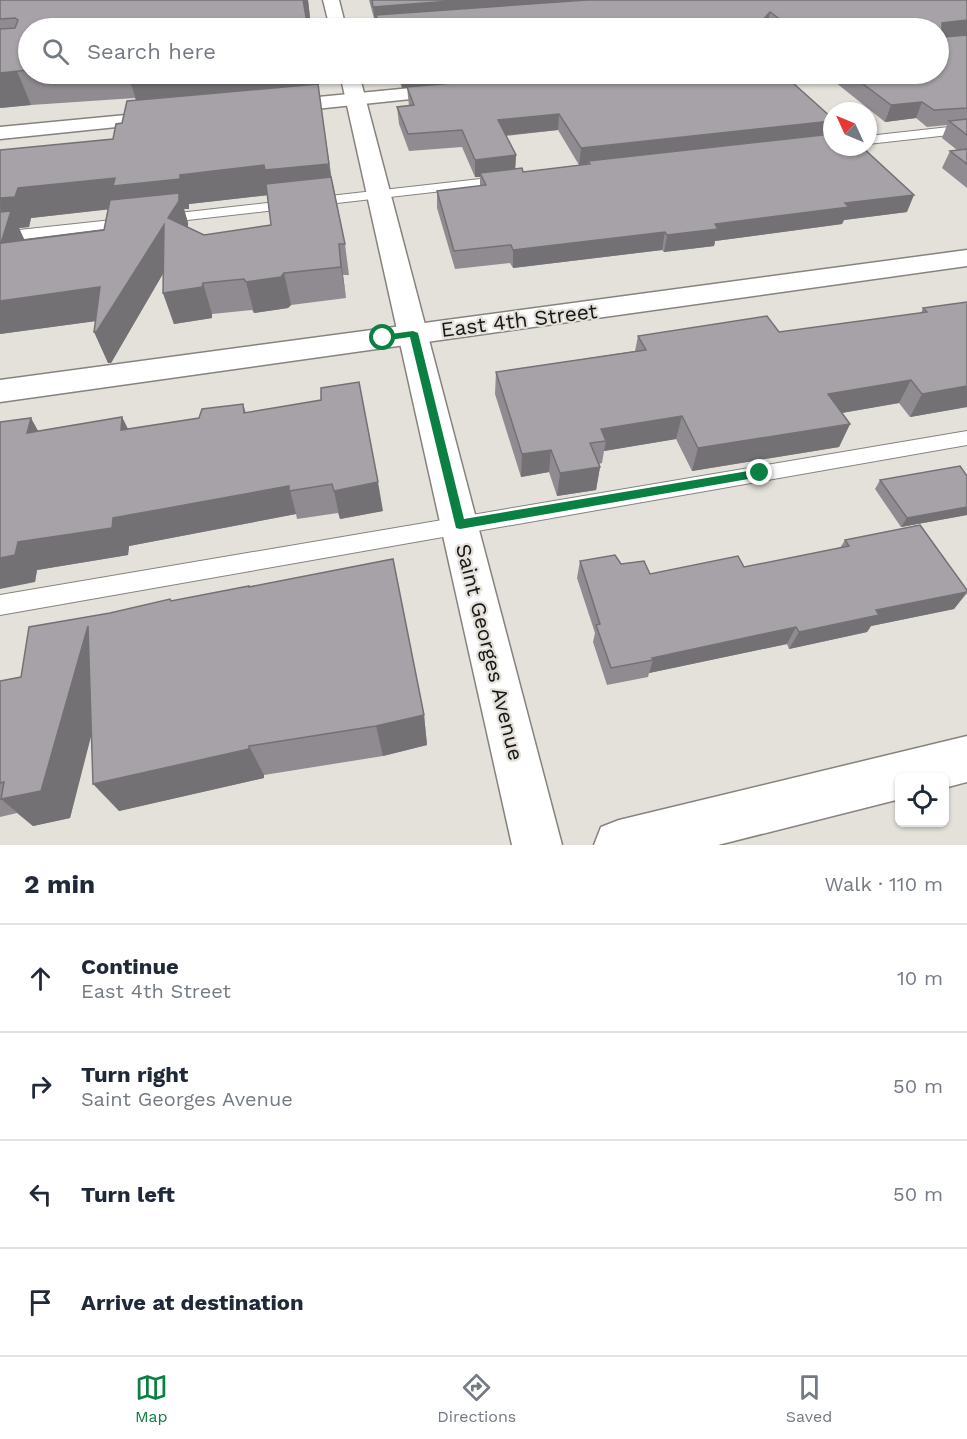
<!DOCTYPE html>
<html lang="en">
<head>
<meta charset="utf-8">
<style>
  :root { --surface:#fff; --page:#f6f6f7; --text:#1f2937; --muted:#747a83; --line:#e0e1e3; --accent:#0b8043 }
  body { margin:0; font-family:"Work Sans",sans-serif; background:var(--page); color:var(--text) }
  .controls { position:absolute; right:18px; bottom:18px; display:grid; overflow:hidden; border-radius:9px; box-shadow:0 2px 4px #0004 }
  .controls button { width:54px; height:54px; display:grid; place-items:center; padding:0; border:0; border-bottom:2px solid var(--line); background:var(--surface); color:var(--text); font:30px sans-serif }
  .compass { position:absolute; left:823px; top:102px; width:54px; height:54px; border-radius:50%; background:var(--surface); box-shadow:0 2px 4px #0004; rotate:314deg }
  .stop { position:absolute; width:18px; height:18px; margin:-14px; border:4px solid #0b8043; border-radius:50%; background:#fff }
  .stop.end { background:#0b8043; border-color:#fff; box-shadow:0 2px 6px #0008 }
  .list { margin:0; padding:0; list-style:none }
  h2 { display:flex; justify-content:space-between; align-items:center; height:78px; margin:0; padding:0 24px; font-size:26px }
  h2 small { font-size:20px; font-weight:400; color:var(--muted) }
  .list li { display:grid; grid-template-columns:39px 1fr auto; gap:18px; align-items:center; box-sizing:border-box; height:108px; padding:0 24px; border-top:2px solid var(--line) }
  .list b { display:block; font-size:22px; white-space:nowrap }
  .list p { margin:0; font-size:20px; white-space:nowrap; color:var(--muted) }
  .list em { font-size:20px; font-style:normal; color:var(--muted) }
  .icon { flex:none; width:33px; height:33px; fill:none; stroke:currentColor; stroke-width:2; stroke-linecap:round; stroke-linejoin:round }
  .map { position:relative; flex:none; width:967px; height:845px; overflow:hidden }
  .search { position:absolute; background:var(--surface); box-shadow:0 2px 4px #0004; left:18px; right:18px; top:18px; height:66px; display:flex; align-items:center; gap:15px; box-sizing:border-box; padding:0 21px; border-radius:33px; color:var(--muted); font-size:22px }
  .sheet { height:510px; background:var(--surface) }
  nav { display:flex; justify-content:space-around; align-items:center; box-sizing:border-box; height:84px; border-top:2px solid var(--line); background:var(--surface); font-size:16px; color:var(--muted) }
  nav a { display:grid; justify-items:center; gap:3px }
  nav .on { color:var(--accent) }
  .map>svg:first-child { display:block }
</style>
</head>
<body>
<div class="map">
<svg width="967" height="845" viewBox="0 0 967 845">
  <rect width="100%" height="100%" fill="#e4e1db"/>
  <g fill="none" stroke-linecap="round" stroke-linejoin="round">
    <g stroke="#86837e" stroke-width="2">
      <g id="service">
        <path d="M 403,22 L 407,23 L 407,27 L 356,28 L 361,25 Z"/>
        <path d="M 967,125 L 967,133 L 868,144 L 868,136 Z"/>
        <path d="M 507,176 L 514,180 L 512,183 L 161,223 L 154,219 L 161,215 Z"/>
        <path d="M 131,218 L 138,222 L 136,225 L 0,242 L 0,232 Z"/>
        <path d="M 967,431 L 967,445 L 0,615 L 0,595 Z"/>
      </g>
    </g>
    <g stroke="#86837e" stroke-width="3">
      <g id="minor">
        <path d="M 452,84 L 459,86 L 462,90 L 459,94 L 277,113 L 270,111 L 267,107 L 270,103 L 277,101 Z"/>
        <path d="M 168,111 L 175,113 L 178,117 L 175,121 L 0,139 L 0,127 Z"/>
        <path d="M 967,250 L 967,266 L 0,402 L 0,380 Z"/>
      </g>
    </g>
    <g stroke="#86837e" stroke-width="3">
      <g id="tertiary">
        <path d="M 323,0 L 339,0 L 346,28 L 330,28 Z"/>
        <path d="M 340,74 L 359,74 L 562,845 L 512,845 Z"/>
        <path d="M 967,736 L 967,782 L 944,788 L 944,778 L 900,778 L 900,799 L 718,845 L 594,845 L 601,827 L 619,820 Z"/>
      </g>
    </g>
    <use href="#service" fill="#fff" fill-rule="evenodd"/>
    <use href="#minor" fill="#fff" fill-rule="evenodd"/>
    <use href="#tertiary" fill="#fff" fill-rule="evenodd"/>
  </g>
  <g fill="#8f8b90" fill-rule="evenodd">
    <path d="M 0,0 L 308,0 L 311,26 L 28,28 L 28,74 L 316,74 L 332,180 L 345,244 L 349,275 L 343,275 L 346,298 L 291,305 L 288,308 L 254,313 L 252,310 L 212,314 L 212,318 L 174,324 L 163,293 L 163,273 L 111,363 L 108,363 L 95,321 L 0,334 L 0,150 L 113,139 L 136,100 L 135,98 L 31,105 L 0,108 ZM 267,195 L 271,225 L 204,235 L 188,227 L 188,223 L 184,209 L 189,209 L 189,204 ZM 108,209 L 104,230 L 24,240 L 19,228 L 29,227 L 31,218 Z"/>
    <path d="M 369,0 L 967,0 L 967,188 L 942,168 L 950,151 L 957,150 L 942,138 L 947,125 L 927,127 L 916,118 L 885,122 L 825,74 L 939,74 L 939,28 L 769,28 L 767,27 L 765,28 L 378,28 L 377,21 L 375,22 Z"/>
    <path d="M 397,74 L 783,74 L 832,118 L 832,131 L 831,134 L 907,212 L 844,220 L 842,224 L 715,241 L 714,246 L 664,252 L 662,250 L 513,268 L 510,263 L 455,269 L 437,208 L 437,191 L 480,186 L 480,177 L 475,177 L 462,147 L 409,151 L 399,124 L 397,107 L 409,106 L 407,87 L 402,88 ZM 558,130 L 579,165 L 523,172 L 515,169 L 516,155 L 506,136 Z"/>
    <path d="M 967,302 L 967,407 L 910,417 L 899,403 L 842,413 L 850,424 L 839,447 L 692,471 L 676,439 L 604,451 L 602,463 L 599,464 L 600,467 L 596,490 L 557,496 L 549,472 L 521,477 L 495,394 L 496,372 L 635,351 L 638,336 L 779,332 L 921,313 L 923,308 Z"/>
    <path d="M 243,404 L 246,413 L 383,511 L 340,519 L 338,513 L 297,519 L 296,514 L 129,546 L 128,555 L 37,570 L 35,582 L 38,431 L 122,417 L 128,429 L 199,418 Z"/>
    <path d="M 967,476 L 967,515 L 901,527 L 875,489 L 880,480 Z"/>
    <path d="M 845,540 L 967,590 L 967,593 L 954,609 L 871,626 L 867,632 L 789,649 L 787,644 L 649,673 L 648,677 L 607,685 L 593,642 L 595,633 L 577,578 L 580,561 L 621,564 L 650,574 L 744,567 L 840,548 Z"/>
    <path d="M 250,587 L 424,715 L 427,745 L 383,756 L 264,775 L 264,778 L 119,811 L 91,734 L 70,818 L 33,826 L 17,813 L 0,817 L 0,681 L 21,677 L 110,613 L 171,601 Z"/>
  </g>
  <g fill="#747175">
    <path d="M 303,0 L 308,0 L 311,26 L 307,26 Z"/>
    <path d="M 463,0 L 644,0 L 376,15 L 377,21 L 375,22 L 373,7 Z"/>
    <path d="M 770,12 L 767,27 L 765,28 L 755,28 Z"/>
    <path d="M 967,20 L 967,35 L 939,38 L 942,23 Z"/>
    <path d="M 17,71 L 31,105 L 0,108 L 0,73 Z"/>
    <path d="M 177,74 L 316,74 L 319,95 L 140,112 L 129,78 Z"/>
    <path d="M 401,74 L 555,74 L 402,88 Z"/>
    <path d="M 318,84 L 333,193 L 270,195 L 189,204 L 189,209 L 184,209 L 188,223 L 188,231 L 168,218 L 121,208 L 31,218 L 29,227 L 19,228 L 25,241 L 1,243 L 0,198 L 18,188 L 115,178 L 180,175 Z"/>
    <path d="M 922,102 L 916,118 L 885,122 L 891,105 Z"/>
    <path d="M 559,114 L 558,130 L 498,136 L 498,120 Z"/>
    <path d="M 832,121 L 832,131 L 830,138 L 588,161 L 587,165 L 579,166 L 581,148 Z"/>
    <path d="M 516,155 L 515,173 L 480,173 L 480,177 L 475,177 L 475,160 Z"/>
    <path d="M 914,195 L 907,212 L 844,220 L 842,224 L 715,241 L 714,246 L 664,252 L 667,235 L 715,224 L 845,203 Z"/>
    <path d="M 164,225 L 174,255 L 111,363 L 108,363 L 94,332 L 104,320 L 0,334 L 0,335 L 0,301 Z"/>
    <path d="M 665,232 L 662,250 L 513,268 L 513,250 Z"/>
    <path d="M 339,244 L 343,275 L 346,298 L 341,267 Z"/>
    <path d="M 284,273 L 291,305 L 288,308 L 254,313 L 246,282 Z"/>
    <path d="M 203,283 L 212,314 L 212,318 L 174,324 L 163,293 Z"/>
    <path d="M 911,380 L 899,403 L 818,417 L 828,394 Z"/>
    <path d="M 967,386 L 967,407 L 910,417 L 922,394 Z"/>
    <path d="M 682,416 L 676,439 L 604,451 L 606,441 L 601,429 Z"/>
    <path d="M 122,417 L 136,446 L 121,430 Z"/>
    <path d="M 31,418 L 47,447 L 27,433 Z"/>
    <path d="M 850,424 L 839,447 L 692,471 L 698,448 Z"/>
    <path d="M 551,450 L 549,472 L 521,477 L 522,454 Z"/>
    <path d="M 600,467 L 596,490 L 557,496 L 560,473 Z"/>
    <path d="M 378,482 L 383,511 L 340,519 L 334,491 Z"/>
    <path d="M 289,486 L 296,514 L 129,546 L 128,555 L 37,570 L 35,582 L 0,589 L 0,558 L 18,542 L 113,518 Z"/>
    <path d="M 967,507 L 967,515 L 901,527 L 907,518 Z"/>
    <path d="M 967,592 L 954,609 L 871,626 L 867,632 L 789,649 L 799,632 L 876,610 Z"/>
    <path d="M 88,626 L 111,659 L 70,818 L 33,826 L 1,799 Z"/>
    <path d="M 796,627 L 787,644 L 649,673 L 653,660 L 652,658 Z"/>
    <path d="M 424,715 L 427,745 L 383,756 L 376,726 Z"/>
    <path d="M 249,746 L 264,775 L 264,778 L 119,811 L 93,784 Z"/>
  </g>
  <g fill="#a6a2a7" stroke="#747175" stroke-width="1.5">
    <path d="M 0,0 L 303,0 L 308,28 L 28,28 L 28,70 L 0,73 L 0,29 L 15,28 L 18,20 L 15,18 L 0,19 Z"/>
    <path d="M 372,0 L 463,0 L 373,7 Z"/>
    <path d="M 587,0 L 967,0 L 967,20 L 942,23 L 942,35 L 944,37 L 967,35 L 967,108 L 934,110 L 922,102 L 891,105 L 850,74 L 939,74 L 939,28 L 792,28 L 770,12 L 755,28 L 381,28 L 376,15 Z"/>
    <path d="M 130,74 L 177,74 L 129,78 Z"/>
    <path d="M 554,74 L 783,74 L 832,118 L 832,121 L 581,148 L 559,114 L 498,120 L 516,155 L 475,160 L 462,130 L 408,134 L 397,107 L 414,105 L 407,87 Z"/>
    <path d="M 318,84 L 329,164 L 265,170 L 264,165 L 180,175 L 180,179 L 113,186 L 115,178 L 18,188 L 15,197 L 0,198 L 0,150 L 113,139 L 116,124 L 122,123 L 127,101 Z"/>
    <path d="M 967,119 L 967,135 L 949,121 Z"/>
    <path d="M 832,134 L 832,147 L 862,147 L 914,195 L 845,203 L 849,207 L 715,224 L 718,229 L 667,235 L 665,232 L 513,250 L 511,245 L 454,251 L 437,191 L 486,185 L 480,173 L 522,168 L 523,172 L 590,164 L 588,161 Z"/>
    <path d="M 967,149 L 967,164 L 950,151 Z"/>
    <path d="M 331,177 L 345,244 L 339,244 L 341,267 L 284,273 L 281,277 L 246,282 L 244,279 L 203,283 L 202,287 L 163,293 L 164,225 L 97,331 L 94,332 L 100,287 L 0,301 L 0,212 L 11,211 L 1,243 L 104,230 L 110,200 L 179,193 L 179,201 L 168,218 L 204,235 L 271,225 L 266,184 Z"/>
    <path d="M 967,302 L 967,386 L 922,394 L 911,380 L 828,394 L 850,424 L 698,448 L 682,416 L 601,429 L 606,441 L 590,443 L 600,467 L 560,473 L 551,450 L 522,454 L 496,372 L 646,350 L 638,336 L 767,316 L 779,332 L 927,312 L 923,308 Z"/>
    <path d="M 359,382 L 378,482 L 334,491 L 332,484 L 289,491 L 289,486 L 113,518 L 112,528 L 18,542 L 15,555 L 0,558 L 0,422 L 31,418 L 27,433 L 122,417 L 121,430 L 199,418 L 202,409 L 243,404 L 244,413 L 321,400 L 321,388 Z"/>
    <path d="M 960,466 L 967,476 L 967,507 L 907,518 L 880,480 Z"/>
    <path d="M 920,525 L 967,590 L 967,592 L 876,610 L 879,615 L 799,632 L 796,627 L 652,658 L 653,660 L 611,668 L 596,625 L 600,624 L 580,561 L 615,555 L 621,564 L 644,561 L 650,574 L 738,556 L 744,567 L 849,546 L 845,540 Z"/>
    <path d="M 393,559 L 424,715 L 376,726 L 249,746 L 249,749 L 93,784 L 88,626 L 41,791 L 1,799 L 4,782 L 0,783 L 0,681 L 21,677 L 29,627 L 110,613 L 170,599 L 171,601 L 249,586 L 249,587 Z"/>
  </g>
  <path fill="#0b8043" d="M 413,331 L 418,333 L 464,519 L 760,469 L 765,473 L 760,477 L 460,529 L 456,528 L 410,337 L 383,341 L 378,338 L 383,335 Z"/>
  <g text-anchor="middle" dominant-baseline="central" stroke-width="4.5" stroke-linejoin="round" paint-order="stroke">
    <g font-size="21" fill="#181715" stroke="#e4e1db">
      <text transform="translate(519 320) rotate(-7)">East 4th Street</text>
      <text transform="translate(490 652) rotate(76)">Saint Georges Avenue</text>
    </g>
  </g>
</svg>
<div class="controls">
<button><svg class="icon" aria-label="locate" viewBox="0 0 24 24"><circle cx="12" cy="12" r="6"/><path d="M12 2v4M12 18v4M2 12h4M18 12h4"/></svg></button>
</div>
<svg class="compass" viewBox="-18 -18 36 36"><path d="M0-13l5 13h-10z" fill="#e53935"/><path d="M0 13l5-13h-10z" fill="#747a83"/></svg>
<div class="stop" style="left:383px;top:338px"></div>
<div class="stop end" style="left:760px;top:473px"></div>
<div class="search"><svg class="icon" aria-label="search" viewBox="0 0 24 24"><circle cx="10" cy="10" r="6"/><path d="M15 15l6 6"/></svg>Search here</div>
</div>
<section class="sheet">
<h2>2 min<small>Walk · 110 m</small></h2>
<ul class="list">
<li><svg class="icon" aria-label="ahead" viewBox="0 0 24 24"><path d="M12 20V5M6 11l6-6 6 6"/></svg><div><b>Continue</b><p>East 4th Street</p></div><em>10 m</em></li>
<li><svg class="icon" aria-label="right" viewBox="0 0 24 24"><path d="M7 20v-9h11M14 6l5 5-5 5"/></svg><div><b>Turn right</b><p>Saint Georges Avenue</p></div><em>50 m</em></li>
<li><svg class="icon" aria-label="left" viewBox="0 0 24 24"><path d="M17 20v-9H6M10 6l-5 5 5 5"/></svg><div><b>Turn left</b></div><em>50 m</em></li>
<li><svg class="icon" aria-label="arrive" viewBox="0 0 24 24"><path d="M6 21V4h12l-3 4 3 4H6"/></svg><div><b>Arrive at destination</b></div></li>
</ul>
</section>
<nav>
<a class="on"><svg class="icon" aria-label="map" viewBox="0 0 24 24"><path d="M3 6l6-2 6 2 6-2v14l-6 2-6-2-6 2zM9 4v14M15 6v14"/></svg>Map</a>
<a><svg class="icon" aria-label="directions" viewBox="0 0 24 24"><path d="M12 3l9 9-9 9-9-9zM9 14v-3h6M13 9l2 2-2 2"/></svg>Directions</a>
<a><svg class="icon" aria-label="saved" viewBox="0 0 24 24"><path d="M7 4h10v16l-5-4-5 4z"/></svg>Saved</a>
</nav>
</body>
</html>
